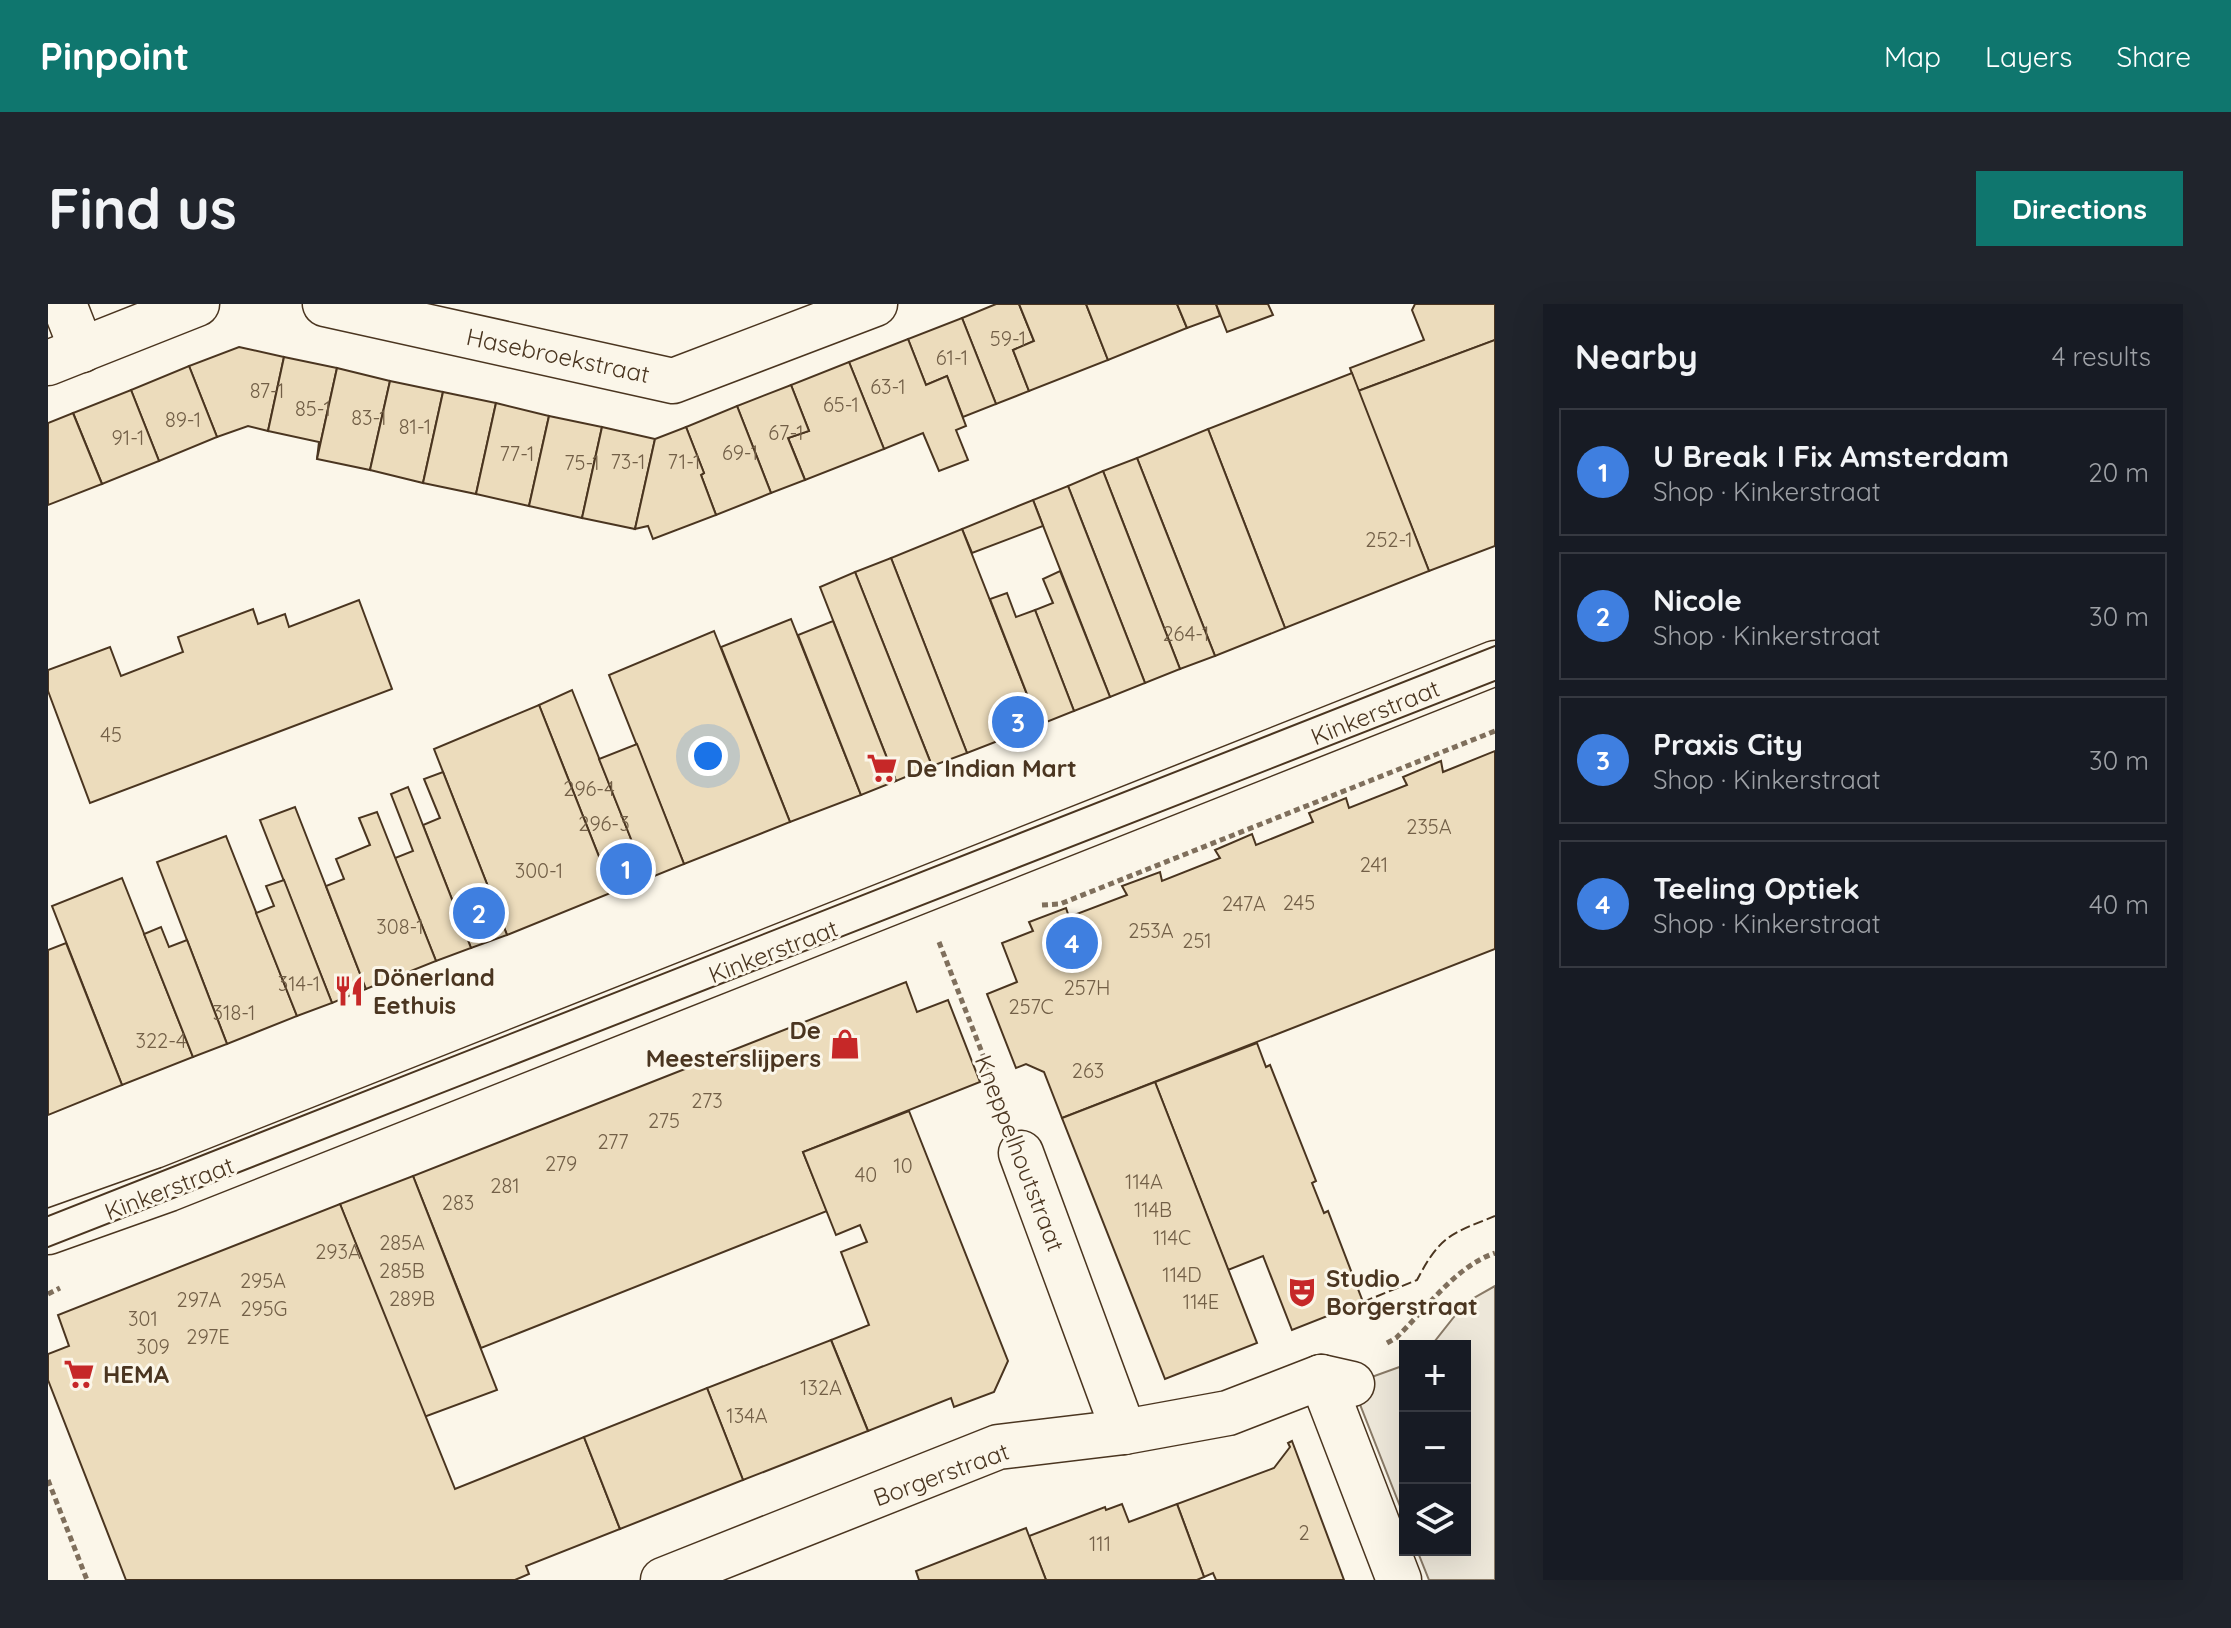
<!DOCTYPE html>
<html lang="en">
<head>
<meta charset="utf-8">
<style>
  :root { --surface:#171b24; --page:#20242c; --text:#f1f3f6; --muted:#9ea1a6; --line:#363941; --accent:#0f766e }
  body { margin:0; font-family:Quicksand,sans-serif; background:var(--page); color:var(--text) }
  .controls { position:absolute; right:24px; bottom:24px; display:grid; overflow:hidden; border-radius:0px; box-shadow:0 8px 32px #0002 }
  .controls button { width:72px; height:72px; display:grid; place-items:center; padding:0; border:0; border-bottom:2px solid var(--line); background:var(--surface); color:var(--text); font:40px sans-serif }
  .you { position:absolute; left:660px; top:452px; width:28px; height:28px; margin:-20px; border:6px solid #fff; border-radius:50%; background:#1a73e8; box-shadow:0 0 0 12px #1a73e833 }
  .badge { display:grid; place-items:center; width:52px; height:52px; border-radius:50%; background:var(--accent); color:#fff; font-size:26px; font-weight:700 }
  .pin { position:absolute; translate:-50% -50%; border:4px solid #fff; box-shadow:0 2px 8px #0006 }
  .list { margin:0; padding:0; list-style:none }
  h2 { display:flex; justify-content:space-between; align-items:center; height:104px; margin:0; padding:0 32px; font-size:34px }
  h2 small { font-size:26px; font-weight:400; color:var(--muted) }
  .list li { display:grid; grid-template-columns:52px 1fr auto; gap:24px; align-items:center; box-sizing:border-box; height:128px; margin:0 16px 16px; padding:0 16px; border:2px solid var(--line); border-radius:0px }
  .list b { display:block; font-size:30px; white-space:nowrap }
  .list p { margin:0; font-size:26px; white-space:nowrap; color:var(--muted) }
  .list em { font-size:26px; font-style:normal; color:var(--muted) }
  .icon { flex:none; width:44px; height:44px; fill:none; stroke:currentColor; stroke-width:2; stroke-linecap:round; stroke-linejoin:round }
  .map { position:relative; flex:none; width:1447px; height:1276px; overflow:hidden; border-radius:0px }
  header { display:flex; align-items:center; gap:48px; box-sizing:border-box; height:112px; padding:0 40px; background:var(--accent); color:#fff }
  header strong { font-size:38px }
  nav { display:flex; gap:44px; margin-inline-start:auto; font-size:28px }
  .intro { display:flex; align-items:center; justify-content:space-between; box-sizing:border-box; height:192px; padding:0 48px }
  h1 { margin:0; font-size:56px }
  .button { padding:20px 36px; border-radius:0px; background:var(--accent); color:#fff; font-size:28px; font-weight:700 }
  main { display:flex; gap:48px; padding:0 48px }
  aside { flex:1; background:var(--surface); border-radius:0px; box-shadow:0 8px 32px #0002 }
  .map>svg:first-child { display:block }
</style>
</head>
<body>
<header>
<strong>Pinpoint</strong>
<nav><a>Map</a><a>Layers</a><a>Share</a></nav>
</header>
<div class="intro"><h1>Find us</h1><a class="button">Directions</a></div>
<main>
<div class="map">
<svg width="1447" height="1276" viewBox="0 0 1447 1276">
  <rect width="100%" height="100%" fill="#fbf6e9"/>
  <g fill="#ede7d9" stroke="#887966" stroke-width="2">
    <path d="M 1447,982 L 1447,1276 L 1381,1276 L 1369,1246 L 1417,1246 L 1417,1042 L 1383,1042 L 1417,999 Z"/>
    <path d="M 1357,1061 L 1357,1215 L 1304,1080 Z"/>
  </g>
  <g fill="#ecdcbc" stroke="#4a3520" stroke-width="2">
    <path d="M 948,0 L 971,0 L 986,37 L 965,46 L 981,87 L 948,100 L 914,14 Z"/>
    <path d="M 971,0 L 1038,0 L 1060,56 L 981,87 L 965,46 L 986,37 Z"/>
    <path d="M 1038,0 L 1129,0 L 1139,24 L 1060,56 Z"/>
    <path d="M 1129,0 L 1168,0 L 1172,12 L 1139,24 Z"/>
    <path d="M 1168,0 L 1220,0 L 1225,11 L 1179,28 Z"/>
    <path d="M 1367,0 L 1447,0 L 1447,36 L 1310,87 L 1302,64 L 1376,36 L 1364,6 Z"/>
    <path d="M 914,14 L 948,100 L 915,113 L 899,72 L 878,81 L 860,35 Z"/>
    <path d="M 860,35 L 878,81 L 899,72 L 918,122 L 908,126 L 920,156 L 891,167 L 875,129 L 836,145 L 801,58 Z"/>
    <path d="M 1447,36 L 1447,242 L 1381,267 L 1310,87 Z"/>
    <path d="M 191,43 L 236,53 L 220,127 L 200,122 L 169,133 L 141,62 Z"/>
    <path d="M 236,53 L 289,64 L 269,155 L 271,138 L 220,127 Z"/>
    <path d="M 801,58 L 836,145 L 757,176 L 740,134 L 761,127 L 743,81 Z"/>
    <path d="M 141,62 L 169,133 L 111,157 L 83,86 Z"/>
    <path d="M 289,64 L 342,77 L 322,166 L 269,155 Z"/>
    <path d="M 1304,69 L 1381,267 L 1237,324 L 1160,125 Z"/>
    <path d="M 342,77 L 395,88 L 375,179 L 322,166 Z"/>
    <path d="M 743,81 L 761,127 L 740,134 L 757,176 L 723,189 L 689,102 Z"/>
    <path d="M 83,86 L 111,157 L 54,180 L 25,109 Z"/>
    <path d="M 395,88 L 448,99 L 428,190 L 375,179 Z"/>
    <path d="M 448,99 L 501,112 L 481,202 L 428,190 Z"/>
    <path d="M 689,102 L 723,189 L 668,211 L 653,171 L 656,169 L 638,123 Z"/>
    <path d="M 25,109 L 54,180 L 0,201 L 0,119 Z"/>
    <path d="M 501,112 L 554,123 L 534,214 L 481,202 Z"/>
    <path d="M 554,123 L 607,135 L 587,225 L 534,214 Z"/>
    <path d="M 638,123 L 656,169 L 653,171 L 668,211 L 605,235 L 600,222 L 587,225 L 607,135 Z"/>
    <path d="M 1160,125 L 1237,324 L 1167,352 L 1089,154 Z"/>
    <path d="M 1089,154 L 1167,352 L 1132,365 L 1055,167 Z"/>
    <path d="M 1055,167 L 1132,365 L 1097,379 L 1020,182 Z"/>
    <path d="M 1020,182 L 1097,379 L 1062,393 L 985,196 Z"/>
    <path d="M 985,196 L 995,222 L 924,249 L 914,225 Z"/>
    <path d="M 914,225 L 991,421 L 919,449 L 843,254 Z"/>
    <path d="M 843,254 L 919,449 L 884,462 L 807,268 Z"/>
    <path d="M 1012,267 L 1062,393 L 1026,407 L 987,306 L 1005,299 L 995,275 Z"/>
    <path d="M 807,268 L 884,462 L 848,477 L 772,283 Z"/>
    <path d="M 959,289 L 968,313 L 987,306 L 1026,407 L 991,421 L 942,295 Z"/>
    <path d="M 311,296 L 344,385 L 42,499 L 0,387 L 0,366 L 62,343 L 73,372 L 135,348 L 130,333 L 205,305 L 210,320 L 237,310 L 241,323 Z"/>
    <path d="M 743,315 L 813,491 L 742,518 L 673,343 Z"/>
    <path d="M 785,317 L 848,477 L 813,491 L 750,331 Z"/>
    <path d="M 666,327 L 742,518 L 636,560 L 561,371 Z"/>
    <path d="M 524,386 L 599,575 L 565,588 L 491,401 Z"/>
    <path d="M 491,401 L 565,588 L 459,631 L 386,445 Z"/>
    <path d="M 589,440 L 636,560 L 599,575 L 551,455 Z"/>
    <path d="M 1447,447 L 1447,645 L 1014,814 L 996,768 L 978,760 L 968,764 L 939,690 L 969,678 L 954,639 L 985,627 L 981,618 L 1018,604 L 1021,613 L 1079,591 L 1074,582 L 1112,568 L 1114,577 L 1172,554 L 1167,546 L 1204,530 L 1208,541 L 1265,518 L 1261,509 L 1298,494 L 1301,504 L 1359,481 L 1355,473 L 1393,457 L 1395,468 Z"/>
    <path d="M 395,468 L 459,631 L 423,644 L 375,521 L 392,514 L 376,475 Z"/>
    <path d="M 360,483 L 423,644 L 388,657 L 347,554 L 365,547 L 343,490 Z"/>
    <path d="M 247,503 L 318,685 L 284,699 L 212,516 Z"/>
    <path d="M 329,508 L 388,657 L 318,685 L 278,582 L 296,575 L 288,555 L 322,541 L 311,514 Z"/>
    <path d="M 178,532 L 249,712 L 179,740 L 109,558 Z"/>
    <path d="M 74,574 L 145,753 L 74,781 L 4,602 Z"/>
    <path d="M 236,576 L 284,699 L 249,712 L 208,609 L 226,602 L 218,582 Z"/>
    <path d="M 113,623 L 121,643 L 139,636 L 179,740 L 145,753 L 96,630 Z"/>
    <path d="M 18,639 L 74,781 L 0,811 L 0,646 Z"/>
    <path d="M 858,678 L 869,708 L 900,696 L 932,778 L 755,848 L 779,907 L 433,1044 L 365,872 Z"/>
    <path d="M 1209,739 L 1218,763 L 1222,761 L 1268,877 L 1264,879 L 1276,909 L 1280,907 L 1315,998 L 1244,1026 L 1215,952 L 1180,966 L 1107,778 Z"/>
    <path d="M 1107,778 L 1209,1039 L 1117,1075 L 1014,814 Z"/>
    <path d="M 861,807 L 960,1057 L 946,1088 L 906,1103 L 903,1094 L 820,1127 L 783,1036 L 821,1021 L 793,948 L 819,938 L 812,921 L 788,931 L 755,848 Z"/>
    <path d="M 365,872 L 449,1086 L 376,1113 L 292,900 Z"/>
    <path d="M 292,900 L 407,1185 L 536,1133 L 572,1225 L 478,1262 L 481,1270 L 467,1276 L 78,1276 L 0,1076 L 0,1050 L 21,1042 L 10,1011 Z"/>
    <path d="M 783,1036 L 820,1127 L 695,1176 L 659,1084 Z"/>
    <path d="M 659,1084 L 695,1176 L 572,1225 L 536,1133 Z"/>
    <path d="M 1244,1137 L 1296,1276 L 1168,1276 L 1165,1269 L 1156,1273 L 1129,1200 L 1226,1164 L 1242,1143 L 1240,1139 Z"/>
    <path d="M 1074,1200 L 1081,1218 L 1129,1200 L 1156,1273 L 1149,1276 L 998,1276 L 981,1232 L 1057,1203 L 1058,1206 Z"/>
    <path d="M 978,1224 L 998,1276 L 871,1276 L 868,1267 Z"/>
  </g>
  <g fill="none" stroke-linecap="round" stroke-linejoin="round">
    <g stroke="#4a3520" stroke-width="47">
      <g id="minor">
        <path d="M 16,0 L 34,46"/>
        <path d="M 277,0 L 625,77 L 827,0"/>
        <path d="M 0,59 L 149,0"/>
        <path d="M 973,849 L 1076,1128"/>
        <path d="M 0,928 L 121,885 L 1447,359"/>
        <path d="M 1273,1073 L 1351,1276"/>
        <path d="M 615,1276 L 950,1143 L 1076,1128 L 1180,1109 L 1273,1073 L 1304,1080"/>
      </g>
    </g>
    <g stroke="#7f6f5c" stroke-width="5" stroke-dasharray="6 4" stroke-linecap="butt">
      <path d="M 994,601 L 1012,600 L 1447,427"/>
      <path d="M 891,638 L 954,800"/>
      <path d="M 0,990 L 12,984"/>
      <path d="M 1339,1039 L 1348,1034 C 1378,1005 1408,962 1447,949"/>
      <path d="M 0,1176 L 39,1276"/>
    </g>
    <use href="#minor" stroke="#fbf6e9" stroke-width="44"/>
    <g stroke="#4a3520" stroke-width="2">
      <path d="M 0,912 L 1447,342"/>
      <path d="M 0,943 L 1447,377"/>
    </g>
    <path stroke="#4a3520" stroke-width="2" stroke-dasharray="10 4" stroke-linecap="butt" d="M 1315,998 L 1369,976 C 1392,932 1402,930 1447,912"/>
  </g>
  <defs>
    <g id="supermarket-bare" transform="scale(2.4)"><path d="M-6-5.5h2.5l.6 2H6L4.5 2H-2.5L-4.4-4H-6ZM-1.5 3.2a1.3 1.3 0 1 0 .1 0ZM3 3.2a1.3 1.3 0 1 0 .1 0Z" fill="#c62828" stroke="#fbf6e9" stroke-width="2.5" paint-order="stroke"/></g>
    <g id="restaurant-bare" transform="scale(2.4)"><path d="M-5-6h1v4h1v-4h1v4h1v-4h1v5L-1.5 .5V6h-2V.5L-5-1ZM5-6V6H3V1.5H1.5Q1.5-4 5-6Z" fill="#c62828" stroke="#fbf6e9" stroke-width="2.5" paint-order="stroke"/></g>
    <g id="shop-bare" transform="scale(2.4)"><path d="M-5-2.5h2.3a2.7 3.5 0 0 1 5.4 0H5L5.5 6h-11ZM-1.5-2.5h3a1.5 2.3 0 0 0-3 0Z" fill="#c62828" stroke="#fbf6e9" stroke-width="2.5" paint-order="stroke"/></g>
    <g id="theatre-bare" transform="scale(2.4)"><path d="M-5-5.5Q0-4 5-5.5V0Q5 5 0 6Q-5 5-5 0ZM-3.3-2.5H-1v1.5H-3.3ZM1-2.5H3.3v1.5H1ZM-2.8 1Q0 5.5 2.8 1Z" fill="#c62828" stroke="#fbf6e9" stroke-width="2.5" paint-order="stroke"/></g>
  </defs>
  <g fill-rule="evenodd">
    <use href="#supermarket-bare" x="834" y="464"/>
    <use href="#restaurant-bare" x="301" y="687"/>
    <use href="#shop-bare" x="797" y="740"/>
    <use href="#theatre-bare" x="1254" y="988"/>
    <use href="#supermarket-bare" x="31" y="1070"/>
  </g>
  <g text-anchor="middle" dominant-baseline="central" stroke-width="6" stroke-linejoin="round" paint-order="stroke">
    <g font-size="20" fill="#725f47">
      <text x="960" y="34">59-1</text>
      <text x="904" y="53">61-1</text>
      <text x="840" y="82">63-1</text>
      <text x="219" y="86">87-1</text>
      <text x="793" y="100">65-1</text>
      <text x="265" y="104">85-1</text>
      <text x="321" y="113">83-1</text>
      <text x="135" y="115">89-1</text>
      <text x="367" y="122">81-1</text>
      <text x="738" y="128">67-1</text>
      <text x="80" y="133">91-1</text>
      <text x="692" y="148">69-1</text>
      <text x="469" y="149">77-1</text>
      <text x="580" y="157">73-1</text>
      <text x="636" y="157">71-1</text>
      <text x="534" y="158">75-1</text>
      <text x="1341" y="235">252-1</text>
      <text x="1138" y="329">264-1</text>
      <text x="63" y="430">45</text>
      <text x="541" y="484">296-4</text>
      <text x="556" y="519">296-3</text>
      <text x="1381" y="522">235A</text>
      <text x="1326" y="560">241</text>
      <text x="491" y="566">300-1</text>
      <text x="1251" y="598">245</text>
      <text x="1196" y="599">247A</text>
      <text x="352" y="622">308-1</text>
      <text x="1103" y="626">253A</text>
      <text x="1149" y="636">251</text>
      <text x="251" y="679">314-1</text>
      <text x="1039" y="683">257H</text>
      <text x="983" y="702">257C</text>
      <text x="186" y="708">318-1</text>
      <text x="113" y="736">322-4</text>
      <text x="1040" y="766">263</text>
      <text x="659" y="796">273</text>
      <text x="616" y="816">275</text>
      <text x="565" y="837">277</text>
      <text x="513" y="859">279</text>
      <text x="855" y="861">10</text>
      <text x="818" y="870">40</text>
      <text x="1096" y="877">114A</text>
      <text x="457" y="881">281</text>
      <text x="410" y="898">283</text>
      <text x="1105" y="905">114B</text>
      <text x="1124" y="933">114C</text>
      <text x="354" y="938">285A</text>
      <text x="290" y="947">293A</text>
      <text x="354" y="966">285B</text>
      <text x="1134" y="970">114D</text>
      <text x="215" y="976">295A</text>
      <text x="364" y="994">289B</text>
      <text x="151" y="995">297A</text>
      <text x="1153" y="997">114E</text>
      <text x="216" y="1004">295G</text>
      <text x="95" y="1014">301</text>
      <text x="160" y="1032">297E</text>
      <text x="105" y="1042">309</text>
      <text x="773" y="1083">132A</text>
      <text x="699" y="1111">134A</text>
      <text x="1256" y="1228">2</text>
      <text x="1052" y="1239">111</text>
    </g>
    <g font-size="24" fill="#4a3520" stroke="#fbf6e9">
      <text transform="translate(510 51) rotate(12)">Hasebroekstraat</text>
      <text transform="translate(1327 408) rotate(-22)">Kinkerstraat</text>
      <text transform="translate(725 647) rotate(-21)">Kinkerstraat</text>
      <text transform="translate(972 849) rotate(69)">Kneppelhoutstraat</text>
      <text transform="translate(121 884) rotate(-21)">Kinkerstraat</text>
      <text transform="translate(893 1170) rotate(-20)">Borgerstraat</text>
    </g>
    <g font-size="24" font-weight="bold" fill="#4a3520" stroke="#fbf6e9" text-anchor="start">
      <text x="858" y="464">De Indian Mart</text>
      <text x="325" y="673">Dönerland<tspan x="325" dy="28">Eethuis</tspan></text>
      <text x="773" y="726" text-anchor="end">De<tspan x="773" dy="28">Meesterslijpers</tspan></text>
      <text x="1278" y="974">Studio<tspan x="1278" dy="28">Borgerstraat</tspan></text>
      <text x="55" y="1070">HEMA</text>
    </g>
  </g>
</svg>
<div class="controls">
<button>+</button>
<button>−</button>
<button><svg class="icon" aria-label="layers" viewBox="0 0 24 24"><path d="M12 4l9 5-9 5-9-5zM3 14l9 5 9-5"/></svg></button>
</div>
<div class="you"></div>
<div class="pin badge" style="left:578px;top:565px;background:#3f7fe0">1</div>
<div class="pin badge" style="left:431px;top:609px;background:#3f7fe0">2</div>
<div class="pin badge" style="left:970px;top:418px;background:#3f7fe0">3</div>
<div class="pin badge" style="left:1024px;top:639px;background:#3f7fe0">4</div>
</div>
<aside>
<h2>Nearby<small>4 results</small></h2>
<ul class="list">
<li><span class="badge" style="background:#3f7fe0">1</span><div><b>U Break I Fix Amsterdam</b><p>Shop · Kinkerstraat</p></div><em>20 m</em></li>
<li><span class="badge" style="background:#3f7fe0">2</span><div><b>Nicole</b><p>Shop · Kinkerstraat</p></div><em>30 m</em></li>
<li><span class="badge" style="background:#3f7fe0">3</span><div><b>Praxis City</b><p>Shop · Kinkerstraat</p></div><em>30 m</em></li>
<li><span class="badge" style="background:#3f7fe0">4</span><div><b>Teeling Optiek</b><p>Shop · Kinkerstraat</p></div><em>40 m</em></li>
</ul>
</aside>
</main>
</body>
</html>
